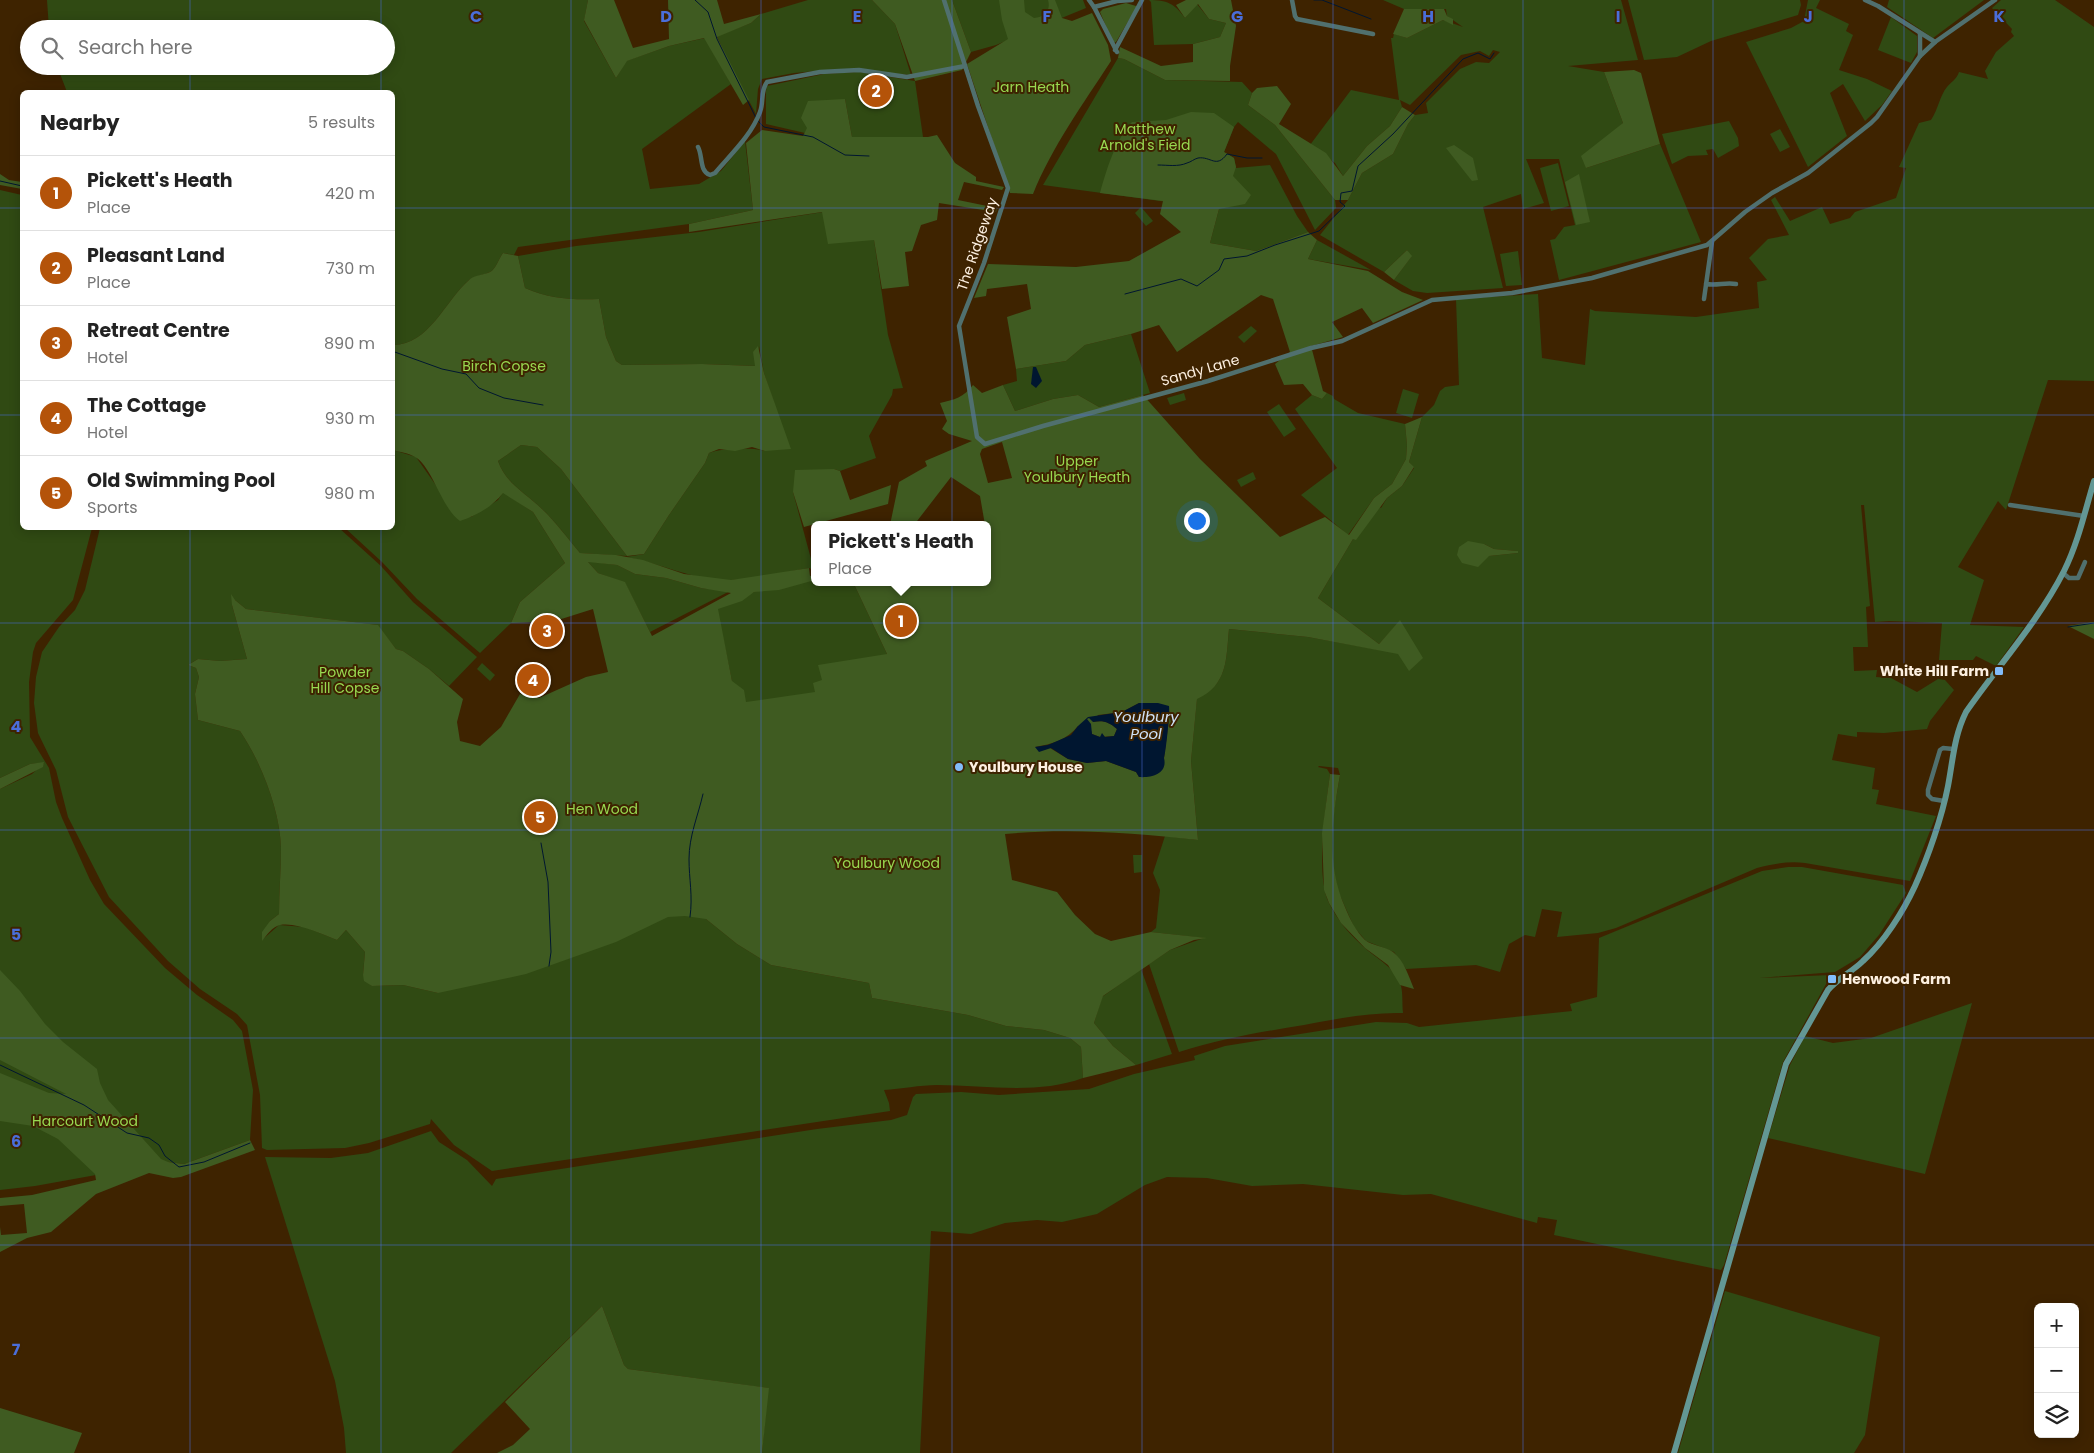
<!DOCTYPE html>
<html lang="en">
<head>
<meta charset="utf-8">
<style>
  :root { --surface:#fff; --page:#f6f6f6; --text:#222; --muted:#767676; --line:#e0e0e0; --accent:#b45309 }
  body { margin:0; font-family:Poppins,sans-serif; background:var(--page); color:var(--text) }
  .controls { position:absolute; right:15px; bottom:15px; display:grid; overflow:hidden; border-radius:8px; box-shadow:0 2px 12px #0003 }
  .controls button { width:45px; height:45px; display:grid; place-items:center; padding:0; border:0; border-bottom:1px solid var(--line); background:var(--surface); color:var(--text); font:25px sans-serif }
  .you { position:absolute; left:1196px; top:520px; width:18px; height:18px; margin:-12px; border:4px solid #fff; border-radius:50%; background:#1a73e8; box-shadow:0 0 0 8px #1a73e833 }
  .badge { display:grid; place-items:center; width:32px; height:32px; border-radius:50%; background:var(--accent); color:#fff; font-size:16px; font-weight:700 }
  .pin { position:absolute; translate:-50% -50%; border:2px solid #fff; box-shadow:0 1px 5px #0006 }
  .popup { position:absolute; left:811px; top:521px; width:180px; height:65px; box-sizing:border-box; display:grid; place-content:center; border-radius:8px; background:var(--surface); filter:drop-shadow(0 1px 4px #0005); font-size:16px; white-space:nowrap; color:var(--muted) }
  .popup b { font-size:19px; color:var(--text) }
  .popup::after { content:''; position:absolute; left:50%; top:100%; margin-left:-10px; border:10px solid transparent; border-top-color:var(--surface) }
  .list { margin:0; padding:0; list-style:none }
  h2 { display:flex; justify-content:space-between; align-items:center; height:65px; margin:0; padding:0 20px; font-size:21px }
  h2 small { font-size:16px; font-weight:400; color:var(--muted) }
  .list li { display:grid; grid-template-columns:32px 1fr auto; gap:15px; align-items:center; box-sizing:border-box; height:75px; padding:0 20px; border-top:1px solid var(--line) }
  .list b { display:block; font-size:19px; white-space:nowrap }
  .list p { margin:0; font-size:16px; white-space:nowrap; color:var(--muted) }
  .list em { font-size:16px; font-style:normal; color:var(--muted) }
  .icon { flex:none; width:28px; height:28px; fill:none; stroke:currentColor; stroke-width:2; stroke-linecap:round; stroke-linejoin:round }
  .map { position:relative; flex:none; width:2094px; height:1453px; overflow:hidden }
  .search { position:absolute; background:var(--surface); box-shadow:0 2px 12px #0003; left:20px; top:20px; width:375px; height:55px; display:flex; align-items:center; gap:12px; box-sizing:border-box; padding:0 18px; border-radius:28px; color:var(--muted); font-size:19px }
  .panel { position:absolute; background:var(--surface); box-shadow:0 2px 12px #0003; left:20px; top:90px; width:375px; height:440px; border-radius:8px }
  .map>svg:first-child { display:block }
</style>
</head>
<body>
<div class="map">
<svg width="2094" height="1453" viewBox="0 0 2094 1453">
  <rect width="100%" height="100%" fill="#3e2300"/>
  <g fill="#304a13" fill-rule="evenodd">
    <path d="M 47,0 L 588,0 L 584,21 L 616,78 L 626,61 L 669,46 L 705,38 L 731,84 L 642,149 L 650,189 L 699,184 L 721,171 L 745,141 L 753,210 L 689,224 L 518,247 L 514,255 L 503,253 C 499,258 496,269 490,272 C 484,275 474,276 469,280 C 445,301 429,345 393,345 L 392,92 L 67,92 L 57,66 L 386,66 L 386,29 L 49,29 Z"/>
    <path d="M 808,0 L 872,0 L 895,24 L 911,75 L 839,69 L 794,73 L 762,79 L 758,89 L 756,114 L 730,65 L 717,36 L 751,23 L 761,14 Z"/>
    <path d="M 952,0 L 1083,0 L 1086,8 L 996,45 L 971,52 Z"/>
    <path d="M 1149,0 C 1167,0 1174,3 1185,18 L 1197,4 L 1209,19 L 1226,23 L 1220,37 L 1193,44 L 1154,45 L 1151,2 Z"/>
    <path d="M 1383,0 L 1621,0 L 1638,60 L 1568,66 L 1604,72 L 1623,123 L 1586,168 L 1660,144 L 1701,242 L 1559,280 L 1550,240 L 1555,239 L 1564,227 L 1575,225 L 1559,159 L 1526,159 L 1544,203 L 1523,209 L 1521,194 L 1483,207 L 1503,288 L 1427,293 L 1413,291 L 1394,280 L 1411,257 L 1407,250 L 1384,272 L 1320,235 L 1348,200 L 1362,173 L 1393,154 L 1408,124 L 1415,115 L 1428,113 L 1426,103 L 1460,69 L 1476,62 L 1489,63 L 1500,52 L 1493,50 L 1489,56 L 1480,51 L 1461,55 L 1410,105 L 1400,100 L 1402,107 L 1390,126 L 1367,146 L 1343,176 L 1335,163 L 1310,145 L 1351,90 L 1399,100 L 1391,38 L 1393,38 L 1394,34 L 1407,38 L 1443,20 L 1463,27 L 1447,16 L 1446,9 L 1404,9 Z"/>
    <path d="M 1628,0 L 1800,0 L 1801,5 L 1798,15 L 1711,41 L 1677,57 L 1644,60 Z"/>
    <path d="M 1808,0 L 1820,0 L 1816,8 L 1849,24 L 1846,31 L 1853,35 L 1839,70 L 1867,79 L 1892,91 L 1882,105 L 1865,121 L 1843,84 L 1830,93 L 1847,136 L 1808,167 L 1746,42 L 1791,28 L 1804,21 Z"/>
    <path d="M 1889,0 L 1984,0 L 1933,38 L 1887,7 Z"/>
    <path d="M 2001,0 L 2055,0 L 2094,27 L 2094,381 L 2048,380 L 2006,510 L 1998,501 L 1958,567 L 1984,580 L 1970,625 L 2024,627 L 1996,666 L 1976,656 L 1973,660 L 1939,660 L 1942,623 L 1889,621 L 1875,622 L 1864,505 L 1861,505 L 1870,606 L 1866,607 L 1868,647 L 1853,647 L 1854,671 L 1877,670 L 1876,677 L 1891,678 L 1917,692 L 1938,679 L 1945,680 L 1954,690 L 1930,721 L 1927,729 L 1884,733 L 1857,732 L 1857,737 L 1838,734 L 1832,760 L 1875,768 L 1872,789 L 1879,790 L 1876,804 L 1936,816 L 1910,881 L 1805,863 C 1788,861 1773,864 1757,868 L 1616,928 L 1598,933 L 1557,937 L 1562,912 L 1542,909 L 1535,937 L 1525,935 L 1509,944 L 1500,972 L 1476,965 L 1406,969 L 1394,952 L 1366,941 L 1354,927 L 1338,891 L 1332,864 L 1332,822 L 1340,775 L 1338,768 L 1319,766 L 1318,767 L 1327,769 L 1330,774 C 1326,806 1315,875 1329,903 C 1337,920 1351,936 1365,948 C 1378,960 1395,967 1401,986 C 1403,994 1402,1004 1403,1013 C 1370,1012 1336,1019 1304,1025 C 1261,1032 1220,1039 1179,1052 L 1149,964 L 1170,950 L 1204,938 L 1151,932 L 1156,928 L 1160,890 L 1153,873 L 1165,836 L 1198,840 L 1191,761 L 1197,698 C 1228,685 1226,659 1229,629 L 1308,637 L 1380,650 L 1400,621 L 1379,644 L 1318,598 L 1353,539 L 1378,506 L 1381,508 L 1387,498 L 1402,486 L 1414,468 L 1409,462 L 1422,417 L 1434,405 L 1440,391 L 1445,387 L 1459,385 L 1456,299 L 1538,294 L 1542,358 L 1585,365 L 1590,309 L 1595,311 L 1696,317 L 1759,308 L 1757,282 L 1767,280 L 1749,258 L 1768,239 L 1789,235 L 1771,200 L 1775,197 L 1790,221 L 1822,207 L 1830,224 L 1850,218 L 1855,212 L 1896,198 L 1906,168 L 1899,167 L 1919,123 L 1931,120 C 1938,110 1940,95 1947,87 C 1950,83 1957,79 1959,72 L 1988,79 L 1985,71 L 1996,52 L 2014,36 L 2011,32 L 2012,29 L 1992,8 ZM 1484,544 L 1494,549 L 1517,551 L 1518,553 L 1489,556 Z"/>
    <path d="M 1891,17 L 1917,36 L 1917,52 L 1911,63 L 1878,50 Z"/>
    <path d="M 1118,58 L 1124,59 L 1165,80 L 1242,82 L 1252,93 L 1248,105 L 1275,125 L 1335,200 L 1336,208 L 1315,230 L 1276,154 L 1238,122 L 1234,127 L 1224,152 L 1234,158 L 1236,168 L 1270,165 L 1297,216 L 1308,232 L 1256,251 L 1210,243 L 1219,209 L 1043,185 Z"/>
    <path d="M 859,72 L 915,81 L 923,137 L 852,137 L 845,99 L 808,128 L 805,133 L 766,124 L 766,91 L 767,86 L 824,74 Z"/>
    <path d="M 1729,121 L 1738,138 L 1739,146 L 1718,158 L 1713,149 L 1706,150 L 1708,155 L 1688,156 L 1672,164 L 1662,134 Z"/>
    <path d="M 1780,129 L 1790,147 L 1780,152 L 1770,134 Z"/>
    <path d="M 1558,163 L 1569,206 L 1551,211 L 1540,168 Z"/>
    <path d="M 0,190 L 22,195 L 22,528 L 92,528 L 73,600 L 36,643 L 33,652 L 29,682 L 30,737 L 49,768 L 56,802 L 62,818 L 90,880 L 104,904 L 165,968 L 197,995 L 233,1020 L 242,1031 L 253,1090 L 250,1140 L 184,1164 L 168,1162 L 35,1186 L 0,1190 L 0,789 L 32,774 L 44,763 L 30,764 L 0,778 Z"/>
    <path d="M 1141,207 L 1153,221 L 1146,226 L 1135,213 Z"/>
    <path d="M 823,212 L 874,240 L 888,335 L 903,388 L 893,389 L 892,395 L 869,436 L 876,458 L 840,471 L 834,469 L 793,492 L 814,570 L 809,568 C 784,572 757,579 732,580 C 696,582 661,563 626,557 L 644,554 L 669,515 L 705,463 L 709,453 C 722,448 752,447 765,451 L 774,403 L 764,373 L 759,346 L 756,366 L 702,364 L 622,365 L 616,361 L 606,337 L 599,299 C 573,300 549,299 525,288 L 518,256 L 576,246 L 699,232 Z"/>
    <path d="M 1317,240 L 1371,270 L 1308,259 Z"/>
    <path d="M 1518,251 L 1522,285 L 1506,286 L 1500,254 Z"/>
    <path d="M 1251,326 L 1257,331 L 1244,343 L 1238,337 Z"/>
    <path d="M 1131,334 L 1150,393 L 1099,407 L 1078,395 L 1053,399 L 1015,411 L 1003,385 L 1017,381 L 1016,369 L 1066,361 L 1085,345 Z"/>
    <path d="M 1403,389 L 1419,394 L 1412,418 L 1396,413 Z"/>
    <path d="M 1184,393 L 1186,400 L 1170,405 L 1167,398 Z"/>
    <path d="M 1327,393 L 1333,396 L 1334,399 L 1358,413 L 1405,424 L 1407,445 L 1406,459 L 1392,484 L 1374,498 L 1348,535 L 1301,495 L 1337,468 L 1295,409 L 1312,395 L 1322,399 Z"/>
    <path d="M 1279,404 L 1296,429 L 1284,437 L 1267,412 Z"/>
    <path d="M 521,445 L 537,447 L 561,469 L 627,556 L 580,553 C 568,539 556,522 542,509 C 526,493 506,484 498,461 Z"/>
    <path d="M 393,450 L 416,457 L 440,491 L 449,508 L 471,517 L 498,500 L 503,492 L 533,512 L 565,563 L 520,602 L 511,623 L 480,653 L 417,599 L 382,562 L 345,528 L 392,528 Z"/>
    <path d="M 1253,472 L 1256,479 L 1241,487 L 1237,480 Z"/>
    <path d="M 100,528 L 339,528 L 381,566 L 413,602 L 477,657 L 449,686 L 429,669 L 403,651 L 396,649 L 377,625 L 246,609 L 235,600 L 232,605 L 247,659 L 220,661 L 198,659 L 188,665 L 196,668 L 199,677 L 195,694 L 198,720 L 240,731 C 261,762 280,810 281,848 C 281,870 279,892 279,914 L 270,921 L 262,940 L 279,925 L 305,927 L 337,940 L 346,930 L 365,952 L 363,975 L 372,986 L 403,985 L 438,993 L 732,681 L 717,609 L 729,599 L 815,575 L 815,582 L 853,582 L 887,654 L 706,919 L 737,944 L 771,965 L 869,983 L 872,998 L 968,1015 L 1006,1026 L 1044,1030 L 1070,1038 L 1081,1047 L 1083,1078 C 1037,1095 985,1085 937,1085 C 920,1085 901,1089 884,1090 L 889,1103 L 890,1111 L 492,1171 L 454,1145 L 431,1119 L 430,1124 L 369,1143 L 345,1148 L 267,1150 L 262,1148 L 260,1095 L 247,1025 L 237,1014 L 200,989 L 168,961 L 109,897 L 68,817 L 56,770 L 38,733 L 34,703 L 36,677 L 42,652 L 59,627 L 75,610 L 85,590 Z"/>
    <path d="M 587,561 L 617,565 L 635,574 L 666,578 L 701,588 L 730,591 L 650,632 L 625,583 L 598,573 Z"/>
    <path d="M 482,663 L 495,675 L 490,681 L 477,669 Z"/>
    <path d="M 1133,855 L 1142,855 L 1142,872 L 1134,873 Z"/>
    <path d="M 1788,867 L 1802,867 L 1903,885 L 1906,893 L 1879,935 L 1860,957 L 1835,972 L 1759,978 L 1831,975 L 1783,1062 L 1724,1265 L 1721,1270 L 1554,1235 L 1557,1220 L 1538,1217 L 1537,1223 L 1431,1194 L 1403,1195 L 1303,1184 L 1252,1186 L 1207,1178 L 1167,1177 L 1145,1185 L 1097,1214 L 1062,1222 L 1037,1220 L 1005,1223 L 971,1234 L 931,1231 L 920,1453 L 762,1453 L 768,1388 L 628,1369 L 624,1365 L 602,1306 L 451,1453 L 346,1453 L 344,1428 L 335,1381 L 265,1157 L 331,1158 L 368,1153 L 431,1131 L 439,1142 L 467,1160 L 492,1186 L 496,1179 L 817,1129 L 891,1120 L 907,1115 L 913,1097 L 916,1094 L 961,1092 L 999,1095 L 1089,1089 L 1134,1074 L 1195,1060 L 1194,1056 L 1225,1046 L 1376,1022 L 1407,1023 L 1419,1027 L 1572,1011 L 1570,1004 L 1597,997 L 1599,938 L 1762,871 Z"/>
    <path d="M 1141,969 L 1172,1054 L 1136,1065 L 1113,1046 L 1094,1023 L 1102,997 Z"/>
    <path d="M 1972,1003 L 1925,1174 L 1768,1138 L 1790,1065 L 1805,1036 L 1833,1043 L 1871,1038 Z"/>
    <path d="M 1725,1291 L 1880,1337 L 1865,1435 L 1854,1453 L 1678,1453 Z"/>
  </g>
  <g fill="#3f5b21" fill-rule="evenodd">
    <path d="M 588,0 L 614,0 L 633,48 L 669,39 L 668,0 L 717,0 L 724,24 L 761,14 L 751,23 L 717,37 L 749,100 L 743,105 L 704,38 L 669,46 L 627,61 L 616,78 L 584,20 Z"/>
    <path d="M 872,0 L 952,0 L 971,52 L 962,70 L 915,81 L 895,24 Z"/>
    <path d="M 999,0 L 1024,0 L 1025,12 L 1034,18 C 1045,17 1051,10 1048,0 L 1055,0 L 1062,18 L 1072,21 L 1092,13 L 1108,45 L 1111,61 C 1083,104 1052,147 1033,194 L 1010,193 L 967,64 L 1008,39 L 1002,20 Z"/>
    <path d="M 1186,0 L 1231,0 L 1236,26 L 1230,66 L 1230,81 L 1165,80 L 1124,59 L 1118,58 L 1120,47 L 1161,66 L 1193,62 L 1193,44 L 1220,37 L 1226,23 L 1209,19 L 1198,4 L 1185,18 L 1176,5 Z"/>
    <path d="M 1126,3 L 1136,6 L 1136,8 L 1116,42 L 1113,43 L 1100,12 L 1103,9 Z"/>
    <path d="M 1404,9 L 1444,9 L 1447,16 L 1453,19 L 1453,25 L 1443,20 L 1407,38 L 1393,34 Z"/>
    <path d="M 1634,70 L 1641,73 L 1660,144 L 1586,168 L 1581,156 L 1623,123 L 1604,72 Z"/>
    <path d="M 1277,86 L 1291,104 L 1279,124 L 1326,153 L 1343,176 L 1367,146 L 1390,126 L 1402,107 L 1415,115 L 1408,124 L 1393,154 L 1362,173 L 1348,200 L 1335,200 L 1275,125 L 1248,105 L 1252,93 L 1257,88 Z"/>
    <path d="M 845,99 L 852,137 L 928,137 L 937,135 L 955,163 L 976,177 L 976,181 L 1004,187 L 1002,190 L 964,182 L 958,200 L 997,208 L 996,212 L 939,203 L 937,220 L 921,225 L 912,251 L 905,252 L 909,286 L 882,289 L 874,240 L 828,244 L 822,212 L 689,232 L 689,224 L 753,210 L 746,143 L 762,130 L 803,136 L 807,128 L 801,118 L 808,101 Z"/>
    <path d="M 1191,112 L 1214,113 L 1234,127 L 1224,152 L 1234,158 L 1236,167 L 1233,176 L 1251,195 L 1245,204 L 1219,209 L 1210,243 L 1256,251 L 1308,232 L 1317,240 L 1308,259 L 1368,271 L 1402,292 L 1423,300 L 1373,323 L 1362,308 L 1332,322 L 1343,337 L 1311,346 L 1323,391 L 1327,393 L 1322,399 L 1312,395 L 1303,384 L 1284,385 L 1275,364 L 1290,352 L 1273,299 L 1261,295 L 1177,352 L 1159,325 L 1131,334 L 1085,345 L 1066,361 L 1016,369 L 1007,317 L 1031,309 L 1027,284 L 987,289 L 986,296 L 974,298 L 988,264 L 1076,267 L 1129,261 L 1181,232 L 1160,214 L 1163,201 L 1100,193 C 1106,171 1116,138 1132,122 L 1166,120 Z"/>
    <path d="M 1454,145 L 1473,158 L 1478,180 L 1472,181 L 1446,148 Z"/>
    <path d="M 0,174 L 9,180 L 22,182 L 22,189 L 0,185 Z"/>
    <path d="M 1579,174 L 1590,222 L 1576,225 L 1565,182 Z"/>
    <path d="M 1407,250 L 1412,256 L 1394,280 L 1384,272 Z"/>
    <path d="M 503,253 L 518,256 L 525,288 C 549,299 573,300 599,299 L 606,337 L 616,361 L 622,365 L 702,364 L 755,366 L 753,352 L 758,346 L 764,373 L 791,449 L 765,451 L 752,447 L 735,451 L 719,449 L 709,453 L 705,463 L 669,515 L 644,554 L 627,556 L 561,469 L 537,447 L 521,445 L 498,461 C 506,484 526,493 542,509 C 556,522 568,539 580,553 L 616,555 L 643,560 L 684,574 L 731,580 L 809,568 L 810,576 L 815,575 L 815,580 L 779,590 L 754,592 L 742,601 L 718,609 L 732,681 L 744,690 L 746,702 L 815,692 L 813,683 L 822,680 L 818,665 L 887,654 L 853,582 L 987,582 L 987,525 L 985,525 L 980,496 L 951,477 L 914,525 L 890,525 L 899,482 L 927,466 L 925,461 L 972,441 L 949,434 L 942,429 L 947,421 L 940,403 C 954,400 964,397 973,385 L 982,393 L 1003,385 L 1015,411 L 1053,399 L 1078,395 L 1099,407 L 1143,395 L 1200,459 L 1280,537 L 1325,517 L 1349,535 L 1374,498 L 1392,484 L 1406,459 L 1407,445 L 1405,424 L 1422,417 L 1409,462 L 1414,467 L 1402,486 L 1387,498 L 1356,540 L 1353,539 L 1318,598 L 1379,644 L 1400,620 L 1423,658 L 1409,671 L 1398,654 L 1308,637 L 1229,629 C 1226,659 1228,685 1197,699 L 1191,761 L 1198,840 C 1132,833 1071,828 1005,834 L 1012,880 L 1057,892 L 1075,915 L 1095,934 L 1111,941 L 1151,932 L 1207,938 L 1194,940 L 1170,950 L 1103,996 L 1094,1023 L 1113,1046 L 1136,1065 L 1083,1078 L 1081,1047 L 1070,1038 L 1044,1030 L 1006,1026 L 968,1015 L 872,998 L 869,983 L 771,965 L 737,944 L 706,919 L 685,916 L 668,917 L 616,942 L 526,974 L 438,993 L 403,985 L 372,986 L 364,981 L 363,975 L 365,952 L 346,930 L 337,940 C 321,934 297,922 280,925 C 272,927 267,935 262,941 L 262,932 L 270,921 L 279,914 C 279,892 281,870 281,848 C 280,810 261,762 240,731 L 198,720 L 195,694 L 199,677 L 196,668 L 188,665 L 198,659 L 220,661 L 247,659 L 232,605 L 231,594 L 235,600 L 246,609 L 378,625 L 396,649 L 403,651 L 429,669 L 463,699 L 457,722 L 460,741 L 480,746 L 501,727 L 520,694 L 539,698 L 586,677 L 608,672 L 593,609 L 555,621 L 511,623 L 520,602 L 565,563 L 533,512 L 503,493 C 492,507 476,516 460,521 C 442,509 432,466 415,457 C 409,453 399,452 393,450 L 393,345 C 429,345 445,301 469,280 C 474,275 484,275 490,272 C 496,269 499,258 503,253 ZM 1002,442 L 1012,478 L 988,483 L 980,454 L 982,449 ZM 588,562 L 617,565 L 635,574 L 666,578 L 701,588 L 731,593 L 652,636 L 625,582 L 598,573 ZM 1139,703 L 1158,704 L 1170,712 L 1164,758 L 1139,777 L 1136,772 L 1106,761 L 1087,763 L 1068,759 L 1050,748 L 1035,747 C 1052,744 1067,740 1078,726 L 1090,727 L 1092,734 L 1100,737 L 1114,736 L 1117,729 C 1109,722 1103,720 1093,722 L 1098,715 L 1122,712 Z"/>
    <path d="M 834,469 L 840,471 L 850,500 L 891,485 L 888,504 L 804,527 L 793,492 L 795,470 Z"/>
    <path d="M 1468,541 L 1484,544 L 1494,549 L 1518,551 L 1518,553 L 1489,556 L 1478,567 L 1462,563 L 1457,555 L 1459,547 Z"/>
    <path d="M 2094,622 L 2094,639 L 2068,626 L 2093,622 Z"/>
    <path d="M 44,762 L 43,767 L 0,789 L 0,778 L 30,764 Z"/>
    <path d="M 1330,774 L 1340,775 C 1332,820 1326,864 1345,907 C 1350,919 1355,930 1365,940 C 1372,946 1385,946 1393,952 C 1404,960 1409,977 1414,989 L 1400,985 L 1388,965 L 1365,948 L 1341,923 L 1329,903 L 1324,890 L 1322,833 Z"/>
    <path d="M 0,970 L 20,991 L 45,1024 L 63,1042 L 97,1069 L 100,1083 L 108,1100 L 161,1159 L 168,1162 L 184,1164 L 250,1140 L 255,1150 L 181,1177 L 173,1178 L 149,1173 L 96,1194 L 51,1232 L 27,1238 L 0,1252 L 0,1227 L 1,1235 L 27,1233 L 24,1204 L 0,1206 L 0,1198 L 32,1195 L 96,1180 L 95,1174 L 58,1139 L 33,1126 L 0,1121 L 0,1073 L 49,1093 L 66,1094 L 0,1060 Z"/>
    <path d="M 602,1306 L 624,1365 L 628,1369 L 769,1388 L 762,1453 L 497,1453 L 513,1445 L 530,1429 L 505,1402 Z"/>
    <path d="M 0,1408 L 82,1433 L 74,1453 L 0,1453 Z"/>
  </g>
  <g fill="#001630" fill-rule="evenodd">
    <path d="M 1033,367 L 1036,367 L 1042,381 L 1036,388 L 1031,384 Z"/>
    <path d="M 1139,703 L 1158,703 L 1169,706 C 1170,712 1166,752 1164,758 C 1168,774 1151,778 1139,777 L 1136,772 L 1106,761 L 1087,763 L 1068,759 L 1051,748 L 1039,752 L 1035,747 L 1048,745 L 1071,735 L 1078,726 L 1088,717 L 1122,712 ZM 1089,718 L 1093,722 C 1103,720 1109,722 1117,729 L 1114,736 L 1105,737 L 1102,733 L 1100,737 L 1092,734 L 1091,724 L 1087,719 Z"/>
    <path d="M 535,809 L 545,809 L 545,824 L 536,825 Z"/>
  </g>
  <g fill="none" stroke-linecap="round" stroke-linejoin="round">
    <g stroke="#001630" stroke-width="1">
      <path d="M 695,0 L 708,12 L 717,39 L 756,118"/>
      <path d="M 1314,0 L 1322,0 L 1371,19"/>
      <path d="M 758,121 L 764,127 L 813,137 L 845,155 L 869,156"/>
      <path d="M 1158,165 C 1168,165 1178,167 1187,163 C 1191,162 1194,159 1198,158 C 1211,156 1216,169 1227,154 L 1247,158 L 1262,158"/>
      <path d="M 0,181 L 22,186"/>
      <path d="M 1125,294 L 1181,279 L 1197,286 L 1219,270 L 1224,259 L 1247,256 L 1275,245 L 1319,231 L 1345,206 L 1340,202 L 1341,193 L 1352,191 L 1358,166 L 1393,134 L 1463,59 L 1478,53 L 1490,59 L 1494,53"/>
      <path d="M 392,351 L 442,369 L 466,374 L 479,388 L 504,398 L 543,405"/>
      <path d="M 2068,627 L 2094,623"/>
      <path d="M 541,843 L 548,882 L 551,952 L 549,966"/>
      <path d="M 690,917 C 693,896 689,879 689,859 C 689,836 698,816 703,794"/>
      <path d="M 0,1065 L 84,1105 L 127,1133 L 149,1138 L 159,1145 L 165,1156 L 179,1167 L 204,1162 L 250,1143"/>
    </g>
    <g stroke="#50706e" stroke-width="4.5">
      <path d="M 944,0 L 978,106 L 1008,188 L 984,263 L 959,326 L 977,437 L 985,444 L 1043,426 L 1208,381 L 1311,348 L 1342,341 L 1432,300 L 1512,293 L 1592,278 L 1707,245 L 1745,212 L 1772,193 L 1808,173 L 1871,123 L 1877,117 L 1920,56 L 1935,42 L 1995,0"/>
      <path d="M 1089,0 L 1094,7 L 1117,52"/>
      <path d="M 1292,0 L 1295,16 L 1297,19 L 1373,34"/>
      <path d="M 1865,0 L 1878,6 L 1935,42"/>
      <path d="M 1094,7 L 1117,1 L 1132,0"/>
      <path d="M 1920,33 L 1920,56"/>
      <path d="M 1115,50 L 1142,0"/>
      <path d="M 698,147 C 703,156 699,171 710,175 L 715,173 C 731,154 751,136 760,112 C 764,102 760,92 767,82 L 820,72 L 859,70 L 907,77 L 965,66"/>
      <path d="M 1706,284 C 1717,286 1725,282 1736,284"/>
      <path d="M 1704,299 L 1712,242"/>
      <path d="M 2010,505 L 2084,516"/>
      <path d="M 2063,573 L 2069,578 L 2078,578 L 2085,562"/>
      <path d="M 1944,801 L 1932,799 L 1928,795 L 1928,790 L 1940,750 L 1943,748 L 1953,749"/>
    </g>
    <path stroke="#639794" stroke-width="6" d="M 1674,1453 L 1786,1064 L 1828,990 C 1838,978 1852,972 1863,961 C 1884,942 1903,912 1915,886 C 1928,857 1942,817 1948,786 C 1953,760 1954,736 1966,712 C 1998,666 2038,622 2064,571 C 2078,543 2085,511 2094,481"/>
  </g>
  <path fill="none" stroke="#4a6eda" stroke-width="1" stroke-opacity="0.55" d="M 190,0 L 190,29M 381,0 L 381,29M 571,0 L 571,1453M 761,0 L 761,1453M 952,0 L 952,1453M 1142,0 L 1142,1453M 1333,0 L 1333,1453M 1523,0 L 1523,1453M 1713,0 L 1713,1453M 1904,0 L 1904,1453M 190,66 L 190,92M 381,66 L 381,92M 0,208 L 22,208M 392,208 L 2094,208M 0,415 L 22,415M 392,415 L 2094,415M 190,528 L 190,1453M 381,528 L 381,1453M 0,623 L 2094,623M 0,830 L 2094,830M 0,1038 L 2094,1038M 0,1245 L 2094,1245"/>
  <g fill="#82bcfa" stroke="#3e2300" stroke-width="2">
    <rect x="1994" y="666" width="10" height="10" rx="2.5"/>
    <circle cx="959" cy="767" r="5"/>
    <rect x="1827" y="974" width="10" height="10" rx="2.5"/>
  </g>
  <g text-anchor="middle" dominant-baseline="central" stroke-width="4" stroke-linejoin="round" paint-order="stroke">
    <g font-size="14" fill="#98d950" stroke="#3e2300">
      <text x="1031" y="87">Jarn Heath</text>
      <text x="1145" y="129">Matthew<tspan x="1145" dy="16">Arnold's Field</tspan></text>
      <text x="504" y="366">Birch Copse</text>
      <text x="1077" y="461">Upper<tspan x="1077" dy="16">Youlbury Heath</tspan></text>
      <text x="345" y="672">Powder<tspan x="345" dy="16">Hill Copse</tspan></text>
      <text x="602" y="809">Hen Wood</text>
      <text x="887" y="863">Youlbury Wood</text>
      <text x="85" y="1121">Harcourt Wood</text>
    </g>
    <g font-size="14" fill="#fdf0e1" stroke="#3e2300">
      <text transform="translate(977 244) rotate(-71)">The Ridgeway</text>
      <text transform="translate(1200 370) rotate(-16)">Sandy Lane</text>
    </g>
    <g font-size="14" font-weight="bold" fill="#fdf0e1" stroke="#3e2300" text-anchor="start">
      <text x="1989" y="671" text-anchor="end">White Hill Farm</text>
      <text x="969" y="767">Youlbury House</text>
      <text x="1842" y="979">Henwood Farm</text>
    </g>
    <g font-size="15" font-style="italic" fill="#cfe2f8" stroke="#3e2300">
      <text x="1146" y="716">Youlbury<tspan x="1146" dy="17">Pool</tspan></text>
    </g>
  </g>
  <g font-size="16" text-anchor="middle" font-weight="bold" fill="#4a6eda" stroke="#3e2300" stroke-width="4" stroke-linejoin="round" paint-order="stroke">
    <text x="476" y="22">C</text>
    <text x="666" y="22">D</text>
    <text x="857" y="22">E</text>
    <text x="1047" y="22">F</text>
    <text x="1237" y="22">G</text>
    <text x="1428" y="22">H</text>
    <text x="1618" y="22">I</text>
    <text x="1808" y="22">J</text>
    <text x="1999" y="22">K</text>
    <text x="16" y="732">4</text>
    <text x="16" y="940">5</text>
    <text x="16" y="1147">6</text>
    <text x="16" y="1355">7</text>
  </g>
</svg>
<div class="controls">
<button>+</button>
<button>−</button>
<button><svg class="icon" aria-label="layers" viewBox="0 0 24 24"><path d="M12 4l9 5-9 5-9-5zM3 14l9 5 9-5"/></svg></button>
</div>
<div class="you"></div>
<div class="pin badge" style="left:901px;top:621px">1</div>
<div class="popup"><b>Pickett's Heath</b>Place</div>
<div class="pin badge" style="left:876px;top:91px">2</div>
<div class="pin badge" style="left:547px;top:631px">3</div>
<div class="pin badge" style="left:533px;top:680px">4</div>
<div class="pin badge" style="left:540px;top:817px">5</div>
<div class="search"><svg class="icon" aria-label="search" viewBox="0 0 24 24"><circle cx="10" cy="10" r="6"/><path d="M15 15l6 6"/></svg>Search here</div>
<section class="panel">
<h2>Nearby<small>5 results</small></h2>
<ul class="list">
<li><span class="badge">1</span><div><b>Pickett's Heath</b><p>Place</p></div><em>420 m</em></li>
<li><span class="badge">2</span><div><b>Pleasant Land</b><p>Place</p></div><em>730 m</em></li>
<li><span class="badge">3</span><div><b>Retreat Centre</b><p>Hotel</p></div><em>890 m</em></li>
<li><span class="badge">4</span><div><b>The Cottage</b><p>Hotel</p></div><em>930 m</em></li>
<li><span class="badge">5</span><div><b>Old Swimming Pool</b><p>Sports</p></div><em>980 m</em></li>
</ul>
</section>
</div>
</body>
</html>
